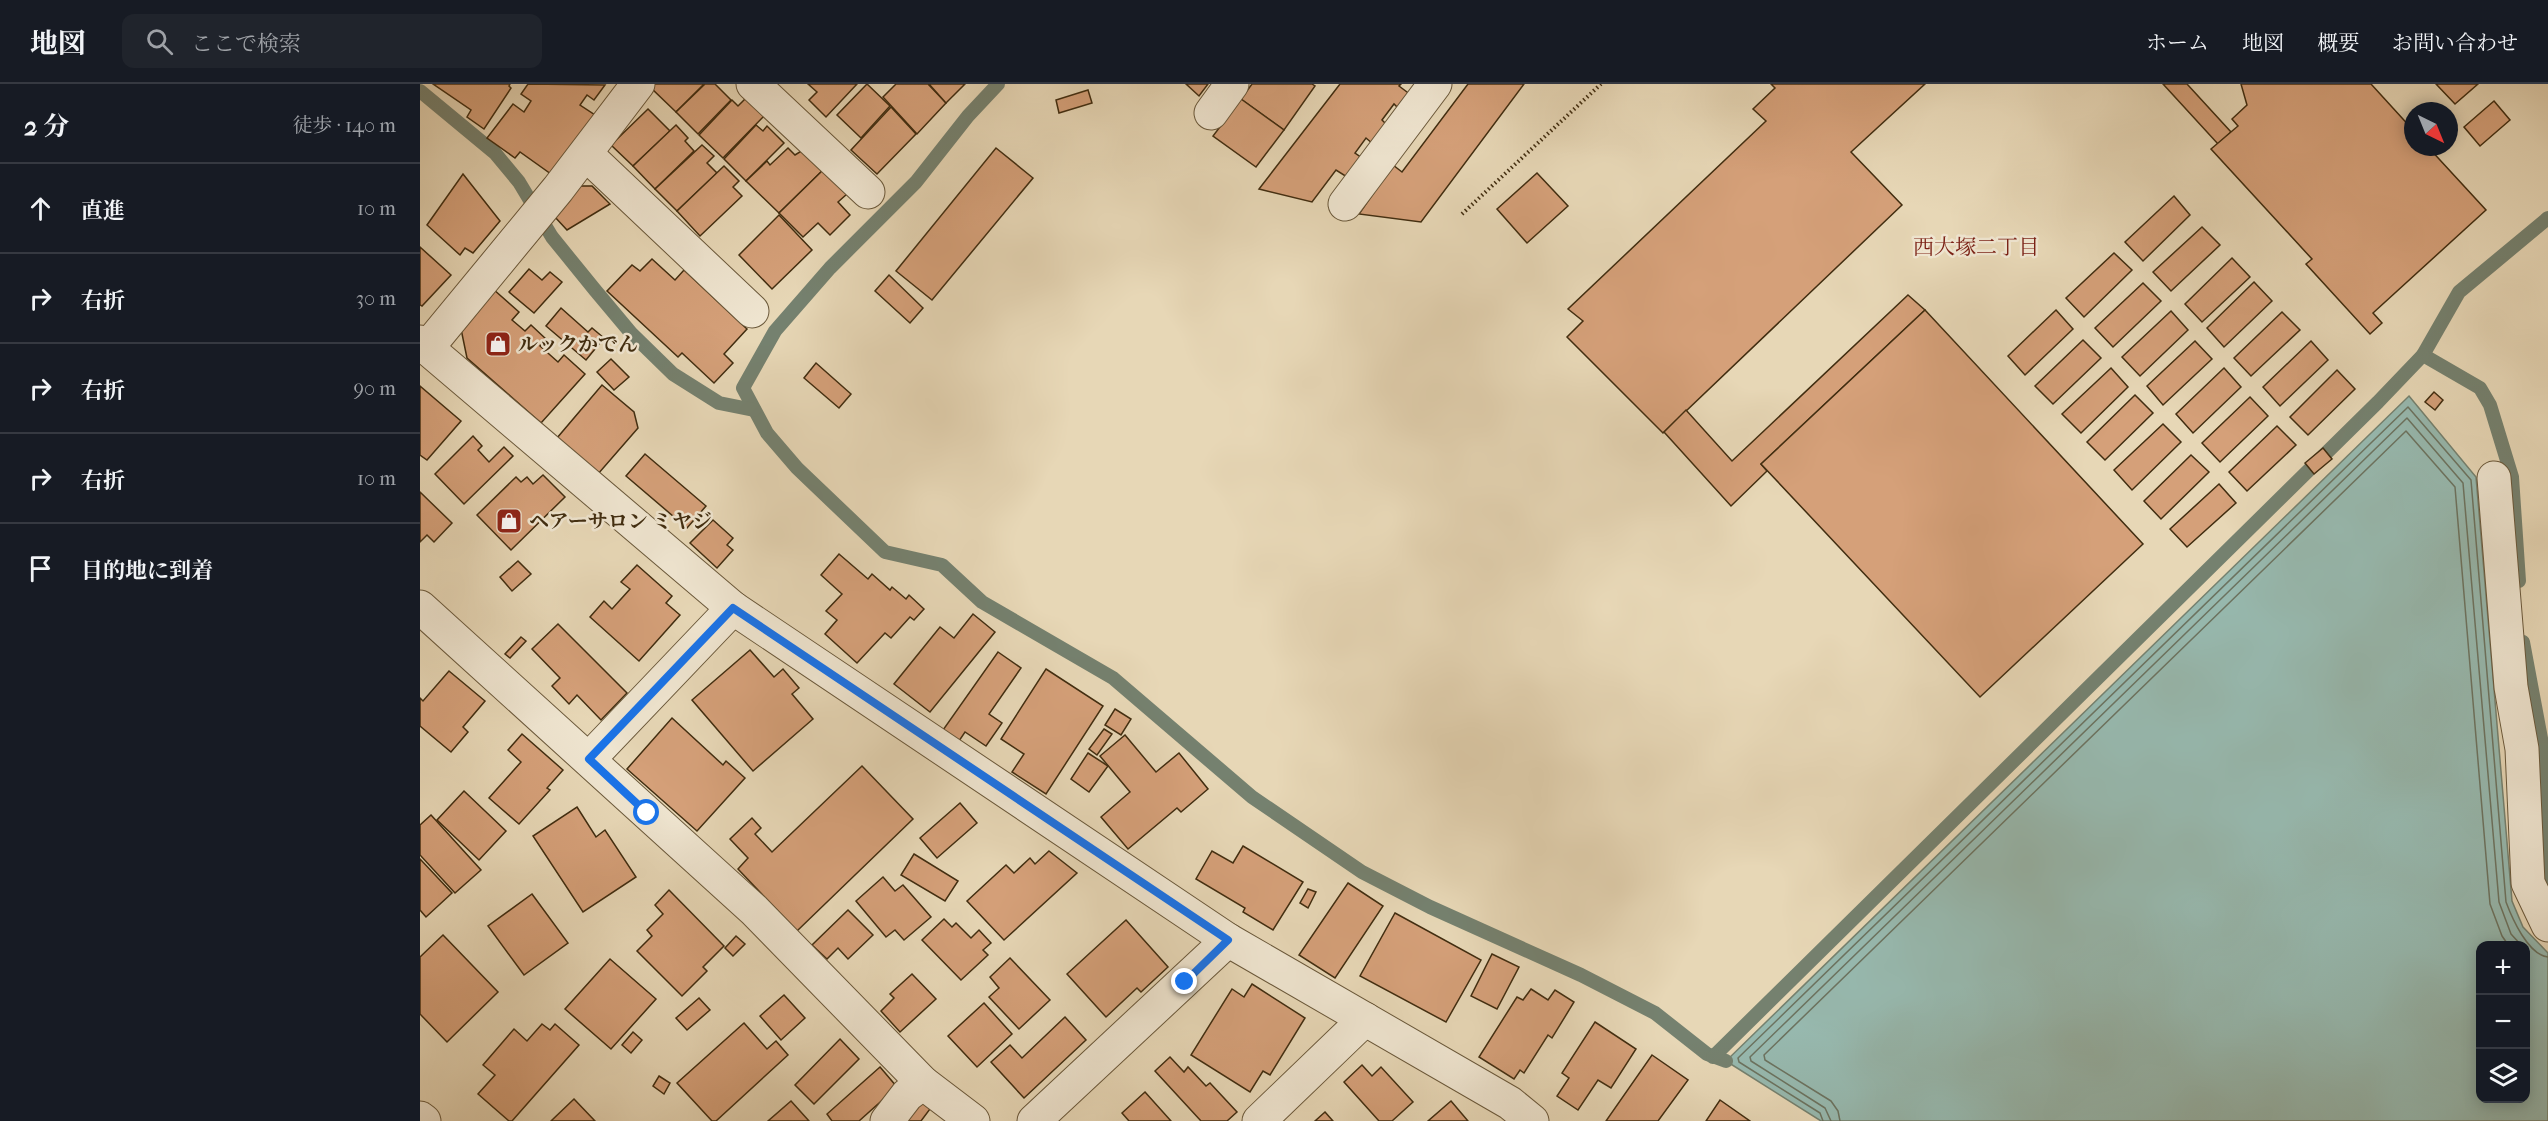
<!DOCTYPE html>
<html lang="ja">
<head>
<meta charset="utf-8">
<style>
  :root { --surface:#171b24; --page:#20242c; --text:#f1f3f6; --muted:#9ea1a6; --line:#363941 }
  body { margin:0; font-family:"IM FELL French Canon","Noto Serif JP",serif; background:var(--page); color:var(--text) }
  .controls { position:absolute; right:18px; bottom:18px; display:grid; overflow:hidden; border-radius:12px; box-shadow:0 3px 15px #0003 }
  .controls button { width:54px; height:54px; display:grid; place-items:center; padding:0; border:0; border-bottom:2px solid var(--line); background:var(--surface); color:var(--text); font:30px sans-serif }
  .compass { position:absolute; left:1984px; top:18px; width:54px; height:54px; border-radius:50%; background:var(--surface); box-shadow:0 3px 15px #0003; rotate:137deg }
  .stop { position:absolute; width:18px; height:18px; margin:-14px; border:4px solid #1a73e8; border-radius:50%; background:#fff }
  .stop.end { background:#1a73e8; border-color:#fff; box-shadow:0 2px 6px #0008 }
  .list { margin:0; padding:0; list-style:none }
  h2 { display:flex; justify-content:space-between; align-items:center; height:78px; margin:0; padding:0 24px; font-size:26px }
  h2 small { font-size:20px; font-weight:400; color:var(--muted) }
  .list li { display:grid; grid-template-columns:39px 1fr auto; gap:18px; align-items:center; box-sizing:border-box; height:90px; padding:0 24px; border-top:2px solid var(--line) }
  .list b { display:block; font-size:22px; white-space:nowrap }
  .list em { font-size:20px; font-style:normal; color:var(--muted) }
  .icon { flex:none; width:33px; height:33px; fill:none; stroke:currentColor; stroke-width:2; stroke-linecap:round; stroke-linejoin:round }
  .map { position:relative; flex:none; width:2128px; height:1037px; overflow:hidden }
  header { display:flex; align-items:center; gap:36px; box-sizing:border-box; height:84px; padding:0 30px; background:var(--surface); border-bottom:2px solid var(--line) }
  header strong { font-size:28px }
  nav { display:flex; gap:33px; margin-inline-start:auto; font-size:21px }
  .search { width:420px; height:54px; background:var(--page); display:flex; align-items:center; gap:15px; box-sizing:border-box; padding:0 21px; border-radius:12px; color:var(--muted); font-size:22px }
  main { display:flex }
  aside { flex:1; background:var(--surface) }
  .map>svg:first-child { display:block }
</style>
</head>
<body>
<header>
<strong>地図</strong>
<div class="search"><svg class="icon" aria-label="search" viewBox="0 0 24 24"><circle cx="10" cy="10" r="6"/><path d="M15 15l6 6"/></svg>ここで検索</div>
<nav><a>ホーム</a><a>地図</a><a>概要</a><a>お問い合わせ</a></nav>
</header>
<main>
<aside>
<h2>2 分<small>徒歩 · 140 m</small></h2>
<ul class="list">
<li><svg class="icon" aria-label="ahead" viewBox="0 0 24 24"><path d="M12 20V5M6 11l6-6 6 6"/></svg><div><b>直進</b></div><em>10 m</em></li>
<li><svg class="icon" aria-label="right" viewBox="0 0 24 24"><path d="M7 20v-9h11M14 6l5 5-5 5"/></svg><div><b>右折</b></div><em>30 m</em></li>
<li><svg class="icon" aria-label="right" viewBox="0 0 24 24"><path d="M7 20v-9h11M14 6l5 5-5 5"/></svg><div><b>右折</b></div><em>90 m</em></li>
<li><svg class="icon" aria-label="right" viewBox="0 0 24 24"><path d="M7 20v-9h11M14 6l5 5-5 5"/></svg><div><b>右折</b></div><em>10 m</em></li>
<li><svg class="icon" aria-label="arrive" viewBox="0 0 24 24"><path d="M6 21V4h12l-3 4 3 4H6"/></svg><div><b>目的地に到着</b></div></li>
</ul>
</aside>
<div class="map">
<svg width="2128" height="1037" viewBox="0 0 2128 1037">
  <rect width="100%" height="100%" fill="#e7d7b6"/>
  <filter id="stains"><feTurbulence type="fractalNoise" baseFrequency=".00333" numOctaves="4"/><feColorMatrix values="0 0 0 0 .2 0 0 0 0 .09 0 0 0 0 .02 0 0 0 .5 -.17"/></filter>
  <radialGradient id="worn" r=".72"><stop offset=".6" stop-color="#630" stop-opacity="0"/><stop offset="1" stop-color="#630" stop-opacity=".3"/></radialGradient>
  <path fill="#97b9af" stroke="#75816f" stroke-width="1.5" fill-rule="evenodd" d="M 1989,312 L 2056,393 L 2092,817 L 2103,843 L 2128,869 L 2128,1037 L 1401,1037 L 1306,977 ZM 2060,862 L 2106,862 L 2106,1014 L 2060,1014 Z"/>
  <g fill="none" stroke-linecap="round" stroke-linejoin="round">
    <g stroke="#6c7360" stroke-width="1.5">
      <path d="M 1403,1037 L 1400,1029 L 1319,978 L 1318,974 L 1988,323 L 2051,396 L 2086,818 C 2092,834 2108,871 2128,873"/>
      <path d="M 1411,1037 L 1405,1024 L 1331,977 L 1330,973 L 1987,334 L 2043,399 L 2079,818 L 2091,850 L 2102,862"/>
      <path d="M 1420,1037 L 1418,1027 L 1411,1017 L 1345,976 L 1344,971 L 1986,347 L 2035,403 L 2070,820 L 2082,852 L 2089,862"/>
    </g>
    <g stroke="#75816f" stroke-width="14">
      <path d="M 578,0 L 548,32 L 496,98 L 410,184 L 355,247 L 323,304 L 347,349 L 377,384 L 465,468 L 522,481 L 562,518 L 693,594 L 832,713 L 942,788 L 1010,823 L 1161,891 L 1235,929 L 1287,970 L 1306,977"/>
      <path d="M 0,7 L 75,69 L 99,98 L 132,153 L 175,206 L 211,249 L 253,290 L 299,319 L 334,326"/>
      <path d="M 2099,497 L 2092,393 L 2070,321 L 2060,304 L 2003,271 L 2039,208 L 2128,134"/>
      <path d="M 2103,558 L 2123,665 L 2128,798"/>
      <path d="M 1293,973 L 1958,318 L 2003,271"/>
    </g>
  </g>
  <g fill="#d5a079" stroke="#412d10" stroke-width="1.5">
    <path d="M 13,0 L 90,0 L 89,2 L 91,4 L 64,45 L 47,33 L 51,26 Z"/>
    <path d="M 108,0 L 185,1 L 174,16 L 167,11 L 160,21 L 175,31 L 131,90 L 100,68 L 95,74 L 67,54 L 93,20 L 104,28 L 111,17 L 101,10 Z"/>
    <path d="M 230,0 L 284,0 L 256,28 L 229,2 Z"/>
    <path d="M 285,0 L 295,0 L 311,16 L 278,50 L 256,28 Z"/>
    <path d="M 388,0 L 437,0 L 406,33 L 389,16 L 397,8 Z"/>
    <path d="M 447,0 L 470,22 L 441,54 L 417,31 Z"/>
    <path d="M 476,0 L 508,0 L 526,19 L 497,50 L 463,13 Z"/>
    <path d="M 509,0 L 545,0 L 526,19 Z"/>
    <path d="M 766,0 L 788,0 L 779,12 Z"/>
    <path d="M 832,0 L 892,0 L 895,2 L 864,46 L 821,15 Z"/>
    <path d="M 920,0 L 981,0 L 979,2 L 991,11 L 979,25 L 974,20 L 962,36 L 967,41 L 953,60 L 946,54 L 935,69 L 942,74 L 927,93 L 916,86 L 892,118 L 839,105 Z"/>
    <path d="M 1048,0 L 1104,0 L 1001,138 L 939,130 L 973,81 L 982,88 Z"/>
    <path d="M 1351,0 L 1505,0 L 1431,68 L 1482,121 L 1243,349 L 1147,253 L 1163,237 L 1148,225 L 1346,37 L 1333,25 L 1355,4 Z"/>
    <path d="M 1743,0 L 1767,0 L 1811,48 L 1798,60 Z"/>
    <path d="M 1821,0 L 1951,0 L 1993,46 L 1993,63 L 2008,63 L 2066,126 L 1953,229 L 1962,239 L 1950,250 L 1886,180 L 1892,175 L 1791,65 L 1818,42 L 1812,35 L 1827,21 Z"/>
    <path d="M 2016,0 L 2058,0 L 2035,20 Z"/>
    <path d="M 668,6 L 672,19 L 639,29 L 636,16 Z"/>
    <path d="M 327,13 L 346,30 L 303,74 L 279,51 L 312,16 L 318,22 Z"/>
    <path d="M 821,15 L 864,46 L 836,83 L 793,52 Z"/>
    <path d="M 2074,17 L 2090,36 L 2060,62 L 2044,43 Z"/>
    <path d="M 471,23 L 496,50 L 457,90 L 431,66 Z"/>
    <path d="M 228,25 L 250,47 L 213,82 L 191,61 Z"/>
    <path d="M 256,41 L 268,54 L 265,57 L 274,67 L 235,105 L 213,82 Z"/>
    <path d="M 336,41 L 343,47 L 347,42 L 364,59 L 326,97 L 304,75 Z"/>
    <path d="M 282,61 L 294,72 L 287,79 L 297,89 L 257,127 L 235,105 Z"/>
    <path d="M 368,64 L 375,71 L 383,66 L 403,86 L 359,129 L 326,97 L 347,77 L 350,81 Z"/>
    <path d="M 576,64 L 613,94 L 512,216 L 476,187 Z"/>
    <path d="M 304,82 L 319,97 L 313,103 L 322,112 L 280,152 L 257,127 Z"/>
    <path d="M 404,85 L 427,110 L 418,118 L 430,131 L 410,151 L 398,139 L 383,153 L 359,129 Z"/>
    <path d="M 1117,89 L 1148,122 L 1107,159 L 1077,125 Z"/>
    <path d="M 43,90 L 80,137 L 53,169 L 45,164 L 40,171 L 7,141 Z"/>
    <path d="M 159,102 L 172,102 L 190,120 L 147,146 L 134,132 Z"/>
    <path d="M 1754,112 L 1770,131 L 1723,177 L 1705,158 Z"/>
    <path d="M 359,131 L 392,166 L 352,205 L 319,171 Z"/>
    <path d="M 1782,143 L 1800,161 L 1751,207 L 1733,188 Z"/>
    <path d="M 0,163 L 31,191 L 2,222 L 0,221 Z"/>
    <path d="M 1694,169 L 1712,186 L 1664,233 L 1646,214 Z"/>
    <path d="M 1812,174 L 1830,193 L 1782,238 L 1765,220 Z"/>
    <path d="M 232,175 L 255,196 L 264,186 L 327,245 L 304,270 L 313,279 L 294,299 L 262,269 L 258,273 L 187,207 L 212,181 L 220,187 Z"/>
    <path d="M 109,185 L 122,196 L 130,188 L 142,198 L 114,229 L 89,208 Z"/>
    <path d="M 469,191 L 503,224 L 490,239 L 455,207 Z"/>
    <path d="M 1834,198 L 1852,217 L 1804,263 L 1787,244 Z"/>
    <path d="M 1723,199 L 1741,217 L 1693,263 L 1675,244 Z"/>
    <path d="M 73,205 L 99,228 L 92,236 L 105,247 L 111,241 L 126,255 L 120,262 L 138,278 L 144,271 L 165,290 L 121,339 L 47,274 L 41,245 Z"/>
    <path d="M 1488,211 L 1505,226 L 1341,380 L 1347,387 L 1311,422 L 1244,348 L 1266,326 L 1312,377 Z"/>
    <path d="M 141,224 L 168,248 L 172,244 L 184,254 L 166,276 L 126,242 Z"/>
    <path d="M 1505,226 L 1723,460 L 1560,613 L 1341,380 Z"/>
    <path d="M 1636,226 L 1653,245 L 1605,291 L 1588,272 Z"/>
    <path d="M 1751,227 L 1768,246 L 1720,292 L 1702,273 Z"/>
    <path d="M 1862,228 L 1880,246 L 1831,292 L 1814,274 Z"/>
    <path d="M 1663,256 L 1681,274 L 1633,320 L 1615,302 Z"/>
    <path d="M 1775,257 L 1792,275 L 1743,321 L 1727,302 Z"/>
    <path d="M 1891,257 L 1908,276 L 1860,322 L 1843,303 Z"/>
    <path d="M 191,275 L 209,293 L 194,306 L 177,288 Z"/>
    <path d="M 396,279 L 431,310 L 419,324 L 384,294 Z"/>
    <path d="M 1691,284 L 1708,303 L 1661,349 L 1642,330 Z"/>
    <path d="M 1804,284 L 1821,303 L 1773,349 L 1756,330 Z"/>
    <path d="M 1917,286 L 1935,305 L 1888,351 L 1870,333 Z"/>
    <path d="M 182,301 L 214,328 L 218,344 L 178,390 L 137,354 Z"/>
    <path d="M 0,302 L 41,337 L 7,376 L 0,371 Z"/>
    <path d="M 2014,308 L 2023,316 L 2015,326 L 2005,318 Z"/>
    <path d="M 1715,311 L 1733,329 L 1685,376 L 1667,358 Z"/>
    <path d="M 1830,313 L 1848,332 L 1800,378 L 1782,359 Z"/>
    <path d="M 1743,340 L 1761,358 L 1712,406 L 1694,386 Z"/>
    <path d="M 1857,342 L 1876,361 L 1827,407 L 1809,388 Z"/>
    <path d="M 53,352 L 62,362 L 58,366 L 69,378 L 84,363 L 93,372 L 44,420 L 15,390 Z"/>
    <path d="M 1903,364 L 1912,375 L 1894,390 L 1885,379 Z"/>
    <path d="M 225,370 L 286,422 L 267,444 L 206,392 Z"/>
    <path d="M 1771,371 L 1789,388 L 1741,435 L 1724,417 Z"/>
    <path d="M 123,391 L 145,413 L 91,466 L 57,431 L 96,393 L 101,398 L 107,393 L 113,400 Z"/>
    <path d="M 1799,400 L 1816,419 L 1767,463 L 1750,445 Z"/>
    <path d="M 0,408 L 32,439 L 14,458 L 7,451 L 0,458 Z"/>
    <path d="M 293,436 L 313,454 L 307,461 L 313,466 L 297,484 L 270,459 Z"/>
    <path d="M 419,470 L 448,495 L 452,490 L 470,506 L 472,503 L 486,515 L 489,511 L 504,525 L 494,536 L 490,533 L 471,554 L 465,549 L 437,579 L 405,550 L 417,536 L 406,527 L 422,510 L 401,491 Z"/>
    <path d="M 98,477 L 111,490 L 92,507 L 80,493 Z"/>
    <path d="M 217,481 L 252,512 L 246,519 L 260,531 L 219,577 L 170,533 L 184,517 L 192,525 L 210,505 L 201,498 Z"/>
    <path d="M 553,530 L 575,548 L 510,628 L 474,600 L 520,543 L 534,554 Z"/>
    <path d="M 138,540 L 207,609 L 181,636 L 157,611 L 149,620 L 132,602 L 140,594 L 112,565 Z"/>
    <path d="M 101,553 L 106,557 L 90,574 L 85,570 Z"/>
    <path d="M 330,566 L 354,593 L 363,585 L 379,604 L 372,610 L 393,635 L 333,687 L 272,616 Z"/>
    <path d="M 578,568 L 601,584 L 569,630 L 582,639 L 566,662 L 545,648 L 539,657 L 523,646 Z"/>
    <path d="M 626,585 L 683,622 L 626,710 L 592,688 L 604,670 L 581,655 Z"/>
    <path d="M 29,587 L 65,617 L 43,643 L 48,648 L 31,668 L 0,642 L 0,614 L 3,617 Z"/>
    <path d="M 695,625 L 711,635 L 701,651 L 685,641 Z"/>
    <path d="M 252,634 L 303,681 L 306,677 L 325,694 L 277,747 L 207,685 Z"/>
    <path d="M 684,645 L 692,650 L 677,671 L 669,665 Z"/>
    <path d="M 102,650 L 143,686 L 127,704 L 130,706 L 99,740 L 69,714 L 101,678 L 88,666 Z"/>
    <path d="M 705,651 L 736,688 L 759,669 L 788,705 L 761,728 L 757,724 L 708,765 L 681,733 L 710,708 L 680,672 Z"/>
    <path d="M 668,669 L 688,682 L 669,708 L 651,695 Z"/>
    <path d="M 442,682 L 493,735 L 377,847 L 318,785 L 328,774 L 310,755 L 332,734 L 341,744 L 335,750 L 352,768 Z"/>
    <path d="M 44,707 L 86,747 L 59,776 L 17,736 Z"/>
    <path d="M 540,719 L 557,739 L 517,774 L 500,754 Z"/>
    <path d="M 157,723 L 176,753 L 185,746 L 216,793 L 163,828 L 113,752 Z"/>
    <path d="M 11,731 L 61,786 L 35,809 L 0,771 L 0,741 Z"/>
    <path d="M 823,762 L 883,798 L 853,846 L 823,828 L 825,824 L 776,795 L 792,767 L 813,779 Z"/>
    <path d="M 629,767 L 657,789 L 584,856 L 547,817 L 586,781 L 594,789 L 610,774 L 615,780 Z"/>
    <path d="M 494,770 L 538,797 L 525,817 L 481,791 Z"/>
    <path d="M 0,775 L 32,809 L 6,833 L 0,826 Z"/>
    <path d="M 463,793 L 475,807 L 483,801 L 511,833 L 484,856 L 475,846 L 466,853 L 436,817 Z"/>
    <path d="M 928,799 L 963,822 L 915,894 L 879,871 Z"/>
    <path d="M 888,805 L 896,808 L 888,824 L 880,819 Z"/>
    <path d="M 249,806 L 304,862 L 283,883 L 287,887 L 262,912 L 217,867 L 232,852 L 227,846 L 243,830 L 235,821 Z"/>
    <path d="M 112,810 L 148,859 L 104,891 L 68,842 Z"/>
    <path d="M 428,826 L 453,851 L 428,875 L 418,864 L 407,875 L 392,861 Z"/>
    <path d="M 975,829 L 1061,876 L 1026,938 L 940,892 Z"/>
    <path d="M 524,835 L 532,843 L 536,839 L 551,854 L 559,846 L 571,859 L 563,866 L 568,871 L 541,896 L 502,856 Z"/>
    <path d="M 706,836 L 748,883 L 721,908 L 717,904 L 686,933 L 647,890 Z"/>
    <path d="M 23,851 L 78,908 L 27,958 L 0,930 L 0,873 Z"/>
    <path d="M 316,852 L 325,860 L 313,872 L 305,864 Z"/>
    <path d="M 1072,870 L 1099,883 L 1077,925 L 1051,912 Z"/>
    <path d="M 590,874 L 630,916 L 599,945 L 569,913 L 579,904 L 570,893 Z"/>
    <path d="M 190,875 L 236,915 L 191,965 L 145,925 Z"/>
    <path d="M 492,890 L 516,915 L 480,948 L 461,927 L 474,914 L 470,910 Z"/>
    <path d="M 832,900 L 885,934 L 850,991 L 843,987 L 830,1008 L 771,971 L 812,905 L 824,913 Z"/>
    <path d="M 1111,905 L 1128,916 L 1135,906 L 1154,918 L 1132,954 L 1128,951 L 1104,989 L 1100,986 L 1094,995 L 1059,973 L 1097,913 L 1103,916 Z"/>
    <path d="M 364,911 L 385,934 L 361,956 L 340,932 Z"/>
    <path d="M 279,914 L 290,926 L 267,946 L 256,934 Z"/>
    <path d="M 564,919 L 592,950 L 557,983 L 528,952 Z"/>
    <path d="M 645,933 L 666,956 L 604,1014 L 571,978 L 590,961 L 602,974 Z"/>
    <path d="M 1175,938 L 1216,965 L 1191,1004 L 1178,996 L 1158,1026 L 1137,1012 L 1149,994 L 1142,989 Z"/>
    <path d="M 324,939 L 347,965 L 356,957 L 368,971 L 296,1037 L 292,1037 L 257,999 Z"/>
    <path d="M 122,940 L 130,946 L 135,940 L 159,961 L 92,1037 L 89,1037 L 58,1010 L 75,991 L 63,981 L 94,945 L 107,957 Z"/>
    <path d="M 213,948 L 222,956 L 211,969 L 202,961 Z"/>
    <path d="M 420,955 L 439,975 L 394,1020 L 375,1001 Z"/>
    <path d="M 1232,971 L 1268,996 L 1238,1037 L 1186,1037 Z"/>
    <path d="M 750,973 L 764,988 L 768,983 L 786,1002 L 790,999 L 817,1028 L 807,1037 L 781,1037 L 735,987 Z"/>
    <path d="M 942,981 L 952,992 L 961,983 L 993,1018 L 972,1037 L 959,1037 L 924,998 Z"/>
    <path d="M 460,983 L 477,1003 L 439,1037 L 412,1037 L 407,1030 Z"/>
    <path d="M 239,992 L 250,999 L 244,1010 L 233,1002 Z"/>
    <path d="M 725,1008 L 751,1037 L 709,1037 L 702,1029 Z"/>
    <path d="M 154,1015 L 175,1037 L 131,1037 Z"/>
    <path d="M 1300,1016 L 1330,1037 L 1286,1037 Z"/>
    <path d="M 371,1017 L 389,1037 L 348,1037 Z"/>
    <path d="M 500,1017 L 510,1025 L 501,1037 L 485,1037 Z"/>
    <path d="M 1031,1017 L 1048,1037 L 1008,1037 Z"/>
    <path d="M 905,1028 L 913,1037 L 895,1037 Z"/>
  </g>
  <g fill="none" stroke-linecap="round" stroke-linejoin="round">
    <g stroke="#6a583a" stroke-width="35">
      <g id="minor">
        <path d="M 333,0 L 448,108"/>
        <path d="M 791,29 L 812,0"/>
        <path d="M 166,70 L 332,227"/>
        <path d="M 925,120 L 1015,0"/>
        <path d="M 0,258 L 313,524 L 808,856 L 1090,1019 L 1112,1037"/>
        <path d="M 7,264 L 138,105 L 218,0"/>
        <path d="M 2074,394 L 2091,603 L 2102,665 L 2108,799 L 2128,841"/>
        <path d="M 0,523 L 334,826 L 503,999 L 553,1037"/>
        <path d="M 169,675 L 313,524"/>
        <path d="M 0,1034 L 4,1037"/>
        <path d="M 467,1037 L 487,1011 L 503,999"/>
        <path d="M 614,1037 L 808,856"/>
        <path d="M 839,1037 L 945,935"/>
      </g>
    </g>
    <path stroke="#412d10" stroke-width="4" stroke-dasharray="1.5 3" stroke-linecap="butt" d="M 1042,130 L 1181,0"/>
    <use href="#minor" stroke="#efe5d0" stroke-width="33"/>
  </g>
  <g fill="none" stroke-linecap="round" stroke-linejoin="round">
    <path stroke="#1a73e8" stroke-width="8" d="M 227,729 L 169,675 L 313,524 L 808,856 L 765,898"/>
  </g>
  <defs>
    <g id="shop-square" transform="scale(1.35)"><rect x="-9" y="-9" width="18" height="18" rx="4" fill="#8f2418" stroke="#efe5d0"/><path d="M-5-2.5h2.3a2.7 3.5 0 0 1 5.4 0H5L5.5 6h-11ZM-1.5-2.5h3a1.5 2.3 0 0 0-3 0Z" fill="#fff"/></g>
  </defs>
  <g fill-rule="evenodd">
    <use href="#shop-square" x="78" y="260"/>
    <use href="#shop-square" x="89" y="437"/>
  </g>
  <g text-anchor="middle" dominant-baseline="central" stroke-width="5" stroke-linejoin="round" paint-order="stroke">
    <g font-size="20" font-weight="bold" fill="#412d10" stroke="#efe5d0" text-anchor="start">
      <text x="98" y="260">ルックかでん</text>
      <text x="109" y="437">ヘアーサロン ミヤジ</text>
    </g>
    <g font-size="21" fill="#7a1f14" stroke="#efe5d0">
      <text x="1556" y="163">西大塚二丁目</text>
    </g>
  </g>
  <rect width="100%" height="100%" filter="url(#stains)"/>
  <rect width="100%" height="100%" fill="url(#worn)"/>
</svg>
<div class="controls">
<button>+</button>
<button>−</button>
<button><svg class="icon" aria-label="layers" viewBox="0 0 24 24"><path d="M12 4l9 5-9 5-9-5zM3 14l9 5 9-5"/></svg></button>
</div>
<svg class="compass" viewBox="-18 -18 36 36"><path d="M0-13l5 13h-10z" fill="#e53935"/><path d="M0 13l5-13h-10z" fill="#9ea1a6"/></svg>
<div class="stop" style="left:227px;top:729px"></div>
<div class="stop end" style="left:765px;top:898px"></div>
</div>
</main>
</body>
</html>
